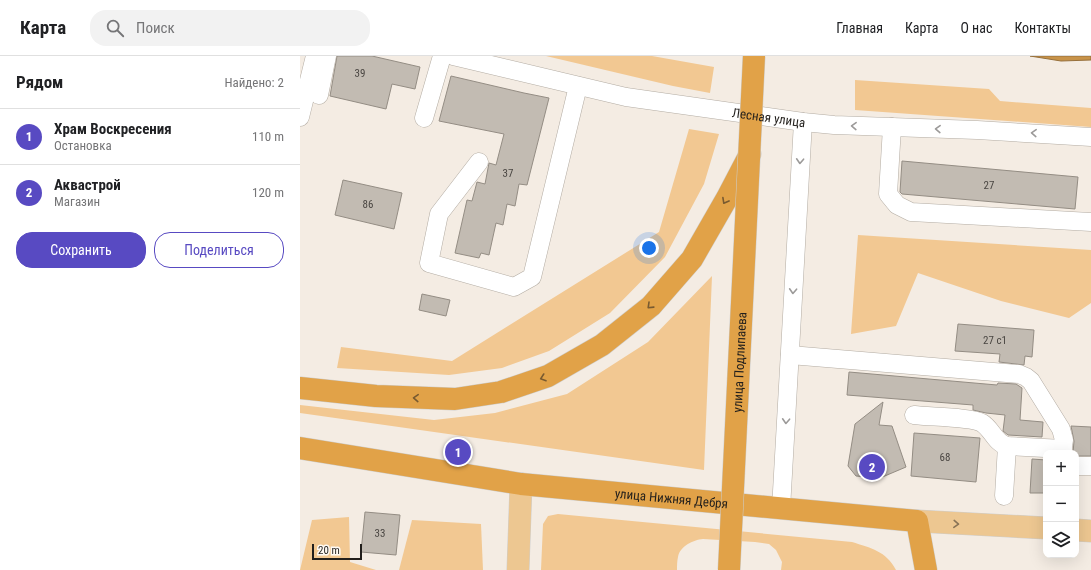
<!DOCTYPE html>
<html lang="ru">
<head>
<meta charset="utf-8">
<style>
  :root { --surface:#fff; --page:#f2f2f2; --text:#202124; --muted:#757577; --line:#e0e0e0; --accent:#584ac2 }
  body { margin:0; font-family:"Roboto Condensed",sans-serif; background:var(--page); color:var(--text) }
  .controls { position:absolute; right:12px; bottom:12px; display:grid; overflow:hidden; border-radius:8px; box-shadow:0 4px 16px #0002 }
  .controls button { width:36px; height:36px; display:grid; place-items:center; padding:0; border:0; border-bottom:1px solid var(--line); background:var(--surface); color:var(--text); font:20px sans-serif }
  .scale { position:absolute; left:12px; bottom:10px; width:50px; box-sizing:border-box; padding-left:4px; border:2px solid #221f1c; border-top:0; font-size:11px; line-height:14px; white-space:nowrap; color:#221f1c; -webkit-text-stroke:3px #fffaf4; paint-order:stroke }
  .you { position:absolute; left:349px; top:192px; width:14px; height:14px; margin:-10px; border:3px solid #fff; border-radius:50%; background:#1a73e8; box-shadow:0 0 0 6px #1a73e833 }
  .badge { display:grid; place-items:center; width:26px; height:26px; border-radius:50%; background:var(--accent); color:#fff; font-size:13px; font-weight:700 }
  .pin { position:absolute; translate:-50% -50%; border:2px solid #fff; box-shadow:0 1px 4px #0006 }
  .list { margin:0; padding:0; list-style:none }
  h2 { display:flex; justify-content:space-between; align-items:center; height:52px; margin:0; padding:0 16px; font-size:17px }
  h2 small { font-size:13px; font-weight:400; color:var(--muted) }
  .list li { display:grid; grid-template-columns:26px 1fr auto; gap:12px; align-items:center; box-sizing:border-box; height:56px; padding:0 16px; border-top:1px solid var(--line) }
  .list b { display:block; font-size:15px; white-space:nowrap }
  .list p { margin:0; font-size:13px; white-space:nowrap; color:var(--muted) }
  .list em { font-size:13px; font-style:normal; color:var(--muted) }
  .actions { display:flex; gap:8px; padding:12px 16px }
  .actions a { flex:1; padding:9px 0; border:1px solid var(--accent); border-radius:16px; text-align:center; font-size:14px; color:var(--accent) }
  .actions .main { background:var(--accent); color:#fff }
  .icon { flex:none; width:22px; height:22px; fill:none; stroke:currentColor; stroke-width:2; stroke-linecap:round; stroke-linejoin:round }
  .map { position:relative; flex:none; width:791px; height:514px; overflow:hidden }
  header { display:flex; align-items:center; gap:24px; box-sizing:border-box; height:56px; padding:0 20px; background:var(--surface); border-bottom:1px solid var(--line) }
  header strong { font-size:19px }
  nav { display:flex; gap:22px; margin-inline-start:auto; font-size:14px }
  .search { width:280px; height:36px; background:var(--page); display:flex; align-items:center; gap:10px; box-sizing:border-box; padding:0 14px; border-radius:16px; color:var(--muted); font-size:15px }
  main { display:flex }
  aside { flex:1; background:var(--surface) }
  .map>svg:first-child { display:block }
</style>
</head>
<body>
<header>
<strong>Карта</strong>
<div class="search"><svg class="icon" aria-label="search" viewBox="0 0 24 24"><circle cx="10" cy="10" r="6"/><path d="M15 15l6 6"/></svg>Поиск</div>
<nav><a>Главная</a><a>Карта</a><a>О нас</a><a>Контакты</a></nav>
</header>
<main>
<aside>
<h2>Рядом<small>Найдено: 2</small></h2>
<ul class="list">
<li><span class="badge">1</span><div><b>Храм Воскресения</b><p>Остановка</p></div><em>110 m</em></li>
<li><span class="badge">2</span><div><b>Аквастрой</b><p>Магазин</p></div><em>120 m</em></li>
</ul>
<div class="actions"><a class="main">Сохранить</a><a>Поделиться</a></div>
</aside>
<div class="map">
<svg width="791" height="514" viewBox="0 0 791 514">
  <rect width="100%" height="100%" fill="#f4ece3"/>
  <g fill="#f2c892">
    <path d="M 246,0 L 352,0 L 414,11 L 410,37 L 373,30 Z"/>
    <path d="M 555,24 L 689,33 L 700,45 L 791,52 L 791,71 L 555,54 Z"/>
    <path d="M 389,73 L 419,78 L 404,128 L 365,201 L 310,257 L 249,295 L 202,312 L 149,319 L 37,312 L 41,291 L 152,305 L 359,176 Z"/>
    <path d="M 558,179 L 791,194 L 791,247 L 769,262 L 701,245 L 618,217 L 596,270 L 551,278 Z"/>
    <path d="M 412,220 L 404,414 L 0,357 L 0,349 L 134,364 L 195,357 L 267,338 L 348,286 Z"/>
    <path d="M 258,458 L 552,486 C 571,492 586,495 596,514 L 481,514 L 482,506 L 476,494 L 469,488 L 455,486 L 403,483 C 393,484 380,490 378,501 C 377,505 377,510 377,514 L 241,514 L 243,468 L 248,460 Z"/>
    <path d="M 49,461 L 50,506 L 76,514 L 0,514 L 12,464 Z"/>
    <path d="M 112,464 L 181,468 L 183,514 L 99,514 Z"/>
  </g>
  <path fill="#c89349" stroke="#96703c" d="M 730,0 L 791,0 L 791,4 L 761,5 Z"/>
  <g fill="#c2bbb2" stroke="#948d84">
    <path d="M 37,0 L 72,0 L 120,11 L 115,33 L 92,28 L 86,53 L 30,40 Z"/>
    <path d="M 151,20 L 224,37 L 249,42 L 227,129 L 219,128 L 215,150 L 207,148 L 203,169 L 196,167 L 189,199 L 181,197 L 179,202 L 155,197 L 167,144 L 172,145 L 177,126 L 185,128 L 189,107 L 196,109 L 204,78 L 139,65 Z"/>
    <path d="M 602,105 L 778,121 L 775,153 L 602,138 L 600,136 Z"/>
    <path d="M 43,124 L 102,137 L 94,173 L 35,159 Z"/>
    <path d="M 122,238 L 150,244 L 146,260 L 119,254 Z"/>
    <path d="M 658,268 L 734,274 L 732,301 L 725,300 L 724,309 L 699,306 L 700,298 L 655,295 Z"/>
    <path d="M 549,316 L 697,329 L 698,327 L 716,328 L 722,332 L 720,364 L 743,366 L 742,381 L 708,379 L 703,375 L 705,359 L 686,357 L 673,354 L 673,349 L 547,339 Z"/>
    <path d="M 583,346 L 579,369 L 592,370 L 606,411 L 580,422 L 556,420 L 548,410 L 555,368 Z"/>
    <path d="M 771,370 L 791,371 L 791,400 L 776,400 L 776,397 L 773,397 L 774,385 Z"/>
    <path d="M 614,377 L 680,382 L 676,426 L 611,420 Z"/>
    <path d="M 732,403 L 746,404 L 746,437 L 730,437 Z"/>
    <path d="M 65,456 L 100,459 L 96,499 L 61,496 Z"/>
  </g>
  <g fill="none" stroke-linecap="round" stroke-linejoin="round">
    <g stroke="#b3aca3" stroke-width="19">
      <g id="minor">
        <path id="s1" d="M 153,0 L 326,41 L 503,66 L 534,69 L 677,74 L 791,81"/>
        <path d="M 19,39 L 27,0"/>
        <path d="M 0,61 L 15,0"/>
        <path d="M 124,62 L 142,0"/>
        <path d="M 592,71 L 588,138 L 597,149 L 611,156 L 791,166"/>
        <path d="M 179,106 L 139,158 L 129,207 L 214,231 L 232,221 L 278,30"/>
        <path d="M 490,299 L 719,318 L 726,321 L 731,325 L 761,373 L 764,384 L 762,397"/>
        <path d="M 614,359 C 628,361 672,361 682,367 C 692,373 695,387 707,390 L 763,393"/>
        <path d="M 776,410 L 791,410"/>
        <path d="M 704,440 L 707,390"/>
        <path d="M 481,453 L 503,66"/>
      </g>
    </g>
    <g stroke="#cececd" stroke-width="23">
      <g id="major">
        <path d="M 617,465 L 746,472"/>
        <path d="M 776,474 L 791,475"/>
        <path d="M 218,514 L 221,428"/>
      </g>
    </g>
    <g stroke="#cececd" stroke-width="23">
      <g id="highway">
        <path d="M 0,332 L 76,340 L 155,343 L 201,336 L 248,320 L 302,289 L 351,250 L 392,203 L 427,142 L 450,98"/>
        <path id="s2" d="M 0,392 L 221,428 L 617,465 L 626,514"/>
      </g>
    </g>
    <use href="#minor" stroke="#fff" stroke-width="18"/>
    <use href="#major" stroke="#edc791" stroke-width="22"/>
    <use href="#highway" stroke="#e1a248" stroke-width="22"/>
    <g stroke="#cececd" stroke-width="23" stroke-linecap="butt">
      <g id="highway-bridge">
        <path id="s3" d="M 429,514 L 454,0"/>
      </g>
    </g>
    <use href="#highway-bridge" stroke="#e1a248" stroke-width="22"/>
  </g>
  <defs><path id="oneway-chevron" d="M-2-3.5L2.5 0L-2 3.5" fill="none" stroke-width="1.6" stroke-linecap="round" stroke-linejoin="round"/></defs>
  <g stroke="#9c9a99">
    <use href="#oneway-chevron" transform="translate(554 70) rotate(-178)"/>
    <use href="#oneway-chevron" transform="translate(638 73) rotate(-178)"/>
    <use href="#oneway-chevron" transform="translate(734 77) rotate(-177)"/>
    <use href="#oneway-chevron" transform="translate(500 105) rotate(93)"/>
    <use href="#oneway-chevron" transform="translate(493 235) rotate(93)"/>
    <use href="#oneway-chevron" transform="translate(486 365) rotate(93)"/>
  </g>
  <g stroke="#785a30">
    <use href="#oneway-chevron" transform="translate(425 145) rotate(119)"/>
    <use href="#oneway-chevron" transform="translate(350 250) rotate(136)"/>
    <use href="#oneway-chevron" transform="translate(243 322) rotate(161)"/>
    <use href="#oneway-chevron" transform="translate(116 342) rotate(-177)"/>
  </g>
  <use stroke="#887356" href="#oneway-chevron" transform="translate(656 468) rotate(3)"/>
  <g text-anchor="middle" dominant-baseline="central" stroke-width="3" stroke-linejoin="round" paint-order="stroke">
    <g font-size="11" fill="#4a4642">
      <text x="60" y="17">39</text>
      <text x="208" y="117">37</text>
      <text x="689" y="129">27</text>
      <text x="68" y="148">86</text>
      <text x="695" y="284">27 с1</text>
      <text x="645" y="401">68</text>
      <text x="80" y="477">33</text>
    </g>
    <g font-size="13" fill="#221f1c" stroke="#fffaf4">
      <text stroke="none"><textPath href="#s1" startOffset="322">Лесная улица</textPath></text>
      <text stroke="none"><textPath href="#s3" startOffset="208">улица Подлипаева</textPath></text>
      <text stroke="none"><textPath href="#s2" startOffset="375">улица Нижняя Дебря</textPath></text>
    </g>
  </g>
</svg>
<div class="controls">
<button>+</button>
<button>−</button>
<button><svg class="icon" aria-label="layers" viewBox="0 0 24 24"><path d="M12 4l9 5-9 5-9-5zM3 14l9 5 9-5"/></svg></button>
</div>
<div class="scale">20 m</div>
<div class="you"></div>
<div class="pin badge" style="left:158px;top:396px">1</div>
<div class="pin badge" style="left:572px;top:411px">2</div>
</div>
</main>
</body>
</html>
